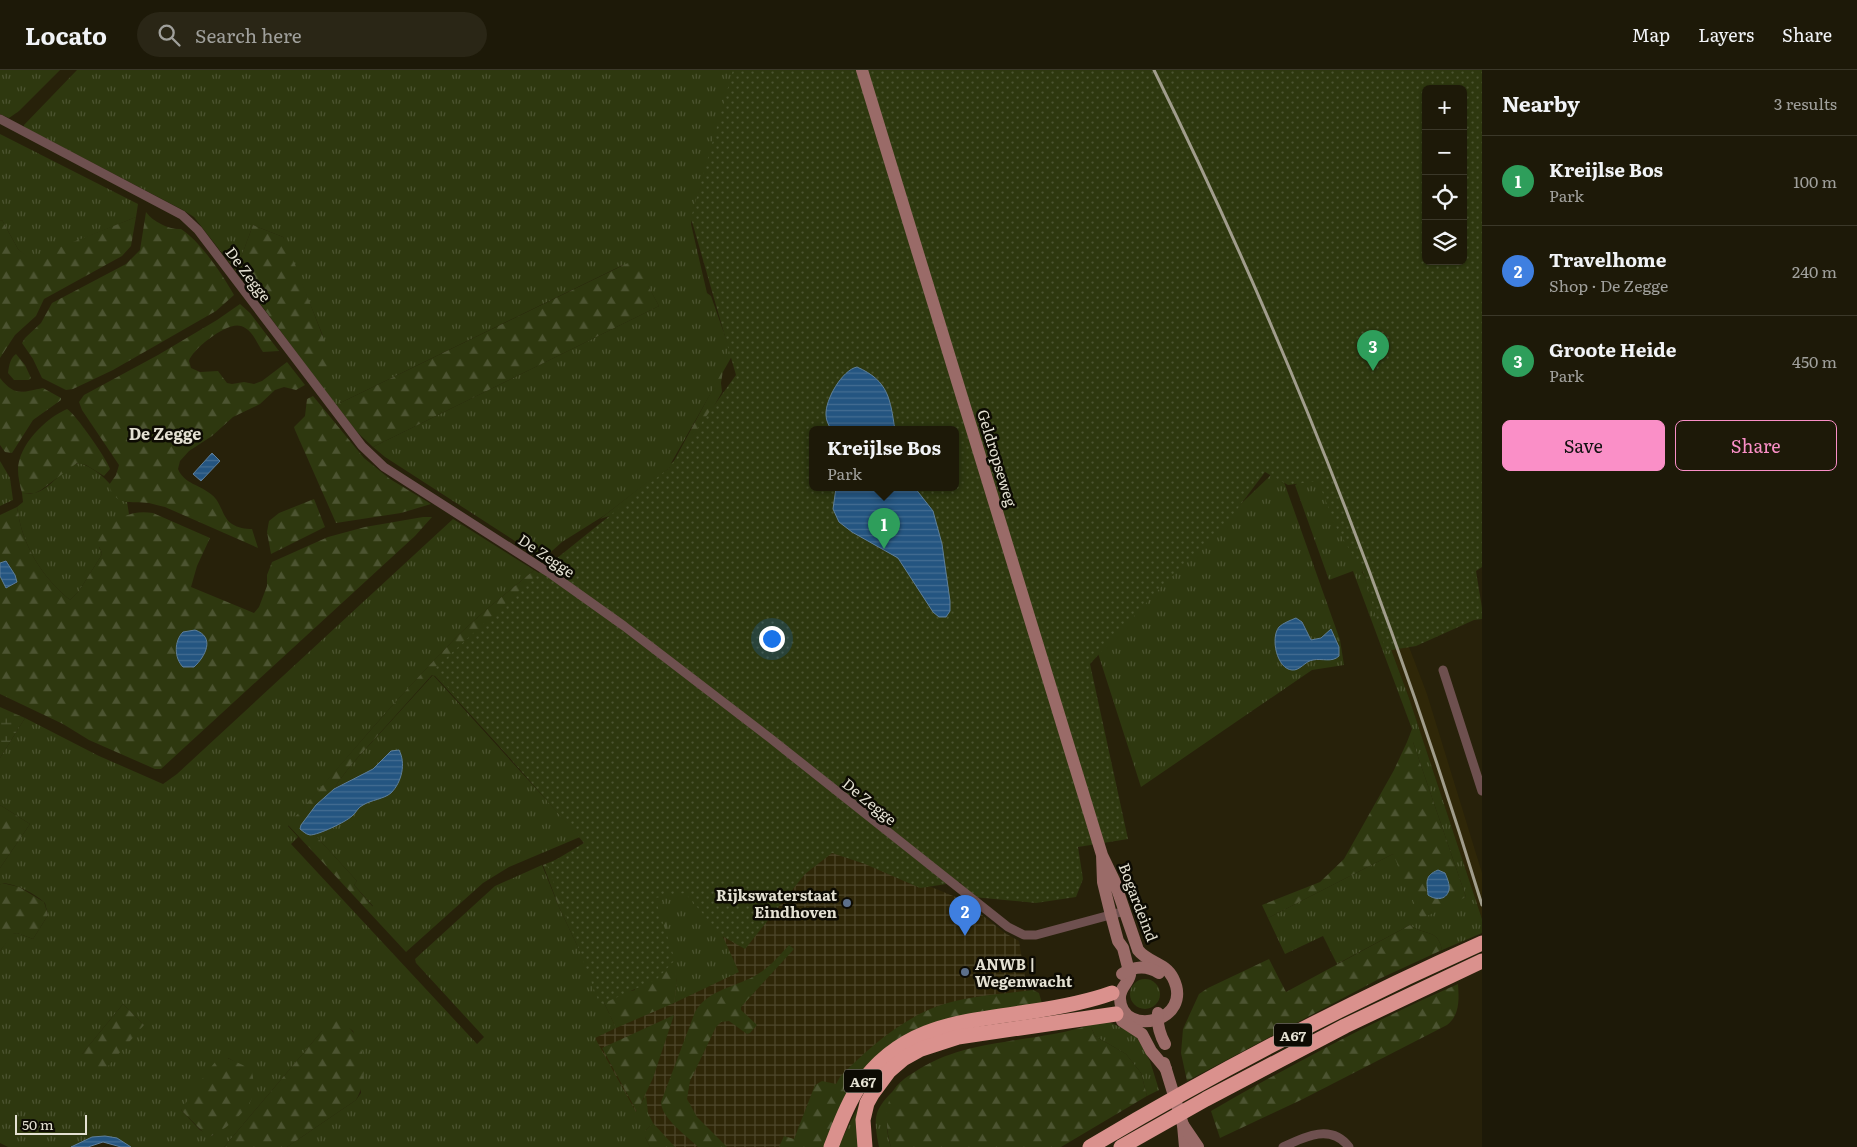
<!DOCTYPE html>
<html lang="en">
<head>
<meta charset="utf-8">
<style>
  :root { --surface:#1d1908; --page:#2a2616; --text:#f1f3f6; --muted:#a0a09c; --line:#3b3829; --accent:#fa8fc7 }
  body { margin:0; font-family:Literata,serif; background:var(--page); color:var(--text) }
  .controls { position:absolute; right:15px; top:15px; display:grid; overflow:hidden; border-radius:8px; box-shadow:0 1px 4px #0004 }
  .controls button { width:45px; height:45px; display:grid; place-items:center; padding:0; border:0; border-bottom:1px solid var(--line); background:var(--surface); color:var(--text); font:25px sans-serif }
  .scale { position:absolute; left:15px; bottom:12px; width:72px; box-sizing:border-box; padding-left:5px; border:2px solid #e4e1d3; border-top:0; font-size:14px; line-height:18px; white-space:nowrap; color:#e4e1d3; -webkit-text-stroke:4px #0d0b03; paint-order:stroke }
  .you { position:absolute; left:771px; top:568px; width:18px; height:18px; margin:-12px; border:4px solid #fff; border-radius:50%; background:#1a73e8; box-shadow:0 0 0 8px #1a73e833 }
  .badge { display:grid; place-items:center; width:32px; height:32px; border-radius:50%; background:var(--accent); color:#fff; font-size:16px; font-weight:700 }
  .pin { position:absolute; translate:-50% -41px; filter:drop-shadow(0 1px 2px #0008) }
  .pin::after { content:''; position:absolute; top:26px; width:18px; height:15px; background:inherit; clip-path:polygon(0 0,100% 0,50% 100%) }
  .popup { position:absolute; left:809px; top:356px; width:150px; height:65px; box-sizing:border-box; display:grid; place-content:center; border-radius:8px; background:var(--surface); filter:drop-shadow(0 1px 4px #0005); font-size:16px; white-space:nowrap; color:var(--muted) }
  .popup b { font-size:19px; color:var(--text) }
  .popup::after { content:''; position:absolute; left:50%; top:100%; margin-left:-10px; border:10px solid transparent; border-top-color:var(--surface) }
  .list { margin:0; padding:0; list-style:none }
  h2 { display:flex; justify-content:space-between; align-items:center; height:65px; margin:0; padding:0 20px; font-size:21px }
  h2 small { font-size:16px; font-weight:400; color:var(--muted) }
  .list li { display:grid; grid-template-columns:32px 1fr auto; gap:15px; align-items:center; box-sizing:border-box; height:90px; padding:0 20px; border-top:1px solid var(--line) }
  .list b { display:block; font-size:19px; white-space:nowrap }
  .list p { margin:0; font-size:16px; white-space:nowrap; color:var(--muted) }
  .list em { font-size:16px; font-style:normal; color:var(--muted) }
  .actions { display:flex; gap:10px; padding:15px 20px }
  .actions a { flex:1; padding:11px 0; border:1px solid var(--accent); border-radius:8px; text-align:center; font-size:18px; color:var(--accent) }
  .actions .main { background:var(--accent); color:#111 }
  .icon { flex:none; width:28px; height:28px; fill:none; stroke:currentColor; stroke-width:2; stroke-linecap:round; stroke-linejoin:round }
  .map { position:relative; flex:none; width:1482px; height:1077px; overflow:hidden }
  header { display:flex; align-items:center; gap:30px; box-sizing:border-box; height:70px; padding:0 25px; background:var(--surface); border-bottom:1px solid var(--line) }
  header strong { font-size:24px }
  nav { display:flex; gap:28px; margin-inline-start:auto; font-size:18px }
  .search { width:350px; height:45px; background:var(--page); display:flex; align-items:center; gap:12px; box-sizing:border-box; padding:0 18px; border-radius:28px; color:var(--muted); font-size:19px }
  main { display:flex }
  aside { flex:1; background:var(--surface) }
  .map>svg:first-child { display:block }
</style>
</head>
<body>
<header>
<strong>Locato</strong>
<div class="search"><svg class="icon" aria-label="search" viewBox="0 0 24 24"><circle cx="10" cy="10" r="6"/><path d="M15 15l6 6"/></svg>Search here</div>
<nav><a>Map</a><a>Layers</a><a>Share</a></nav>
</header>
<main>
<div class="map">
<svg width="1482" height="1077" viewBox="0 0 1482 1077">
  <defs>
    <pattern id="industrial-grid" width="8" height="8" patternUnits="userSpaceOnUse" patternTransform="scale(1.25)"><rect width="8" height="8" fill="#2f2708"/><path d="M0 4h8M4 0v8" fill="none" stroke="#4d462b"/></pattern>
    <pattern id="grass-tufts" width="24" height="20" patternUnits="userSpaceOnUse" patternTransform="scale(1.25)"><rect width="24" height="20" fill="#2e380f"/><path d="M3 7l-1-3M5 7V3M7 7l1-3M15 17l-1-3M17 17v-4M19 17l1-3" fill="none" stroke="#4c5431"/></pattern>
    <pattern id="forest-firs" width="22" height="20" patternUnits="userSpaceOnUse" patternTransform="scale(1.25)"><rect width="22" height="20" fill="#2e380f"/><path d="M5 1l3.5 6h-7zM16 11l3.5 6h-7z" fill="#4c5431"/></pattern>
    <pattern id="wetland-marsh" width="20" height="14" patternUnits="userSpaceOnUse" patternTransform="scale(1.25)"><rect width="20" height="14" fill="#2e380f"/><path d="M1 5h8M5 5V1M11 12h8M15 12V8" fill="none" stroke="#4c5431"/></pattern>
    <pattern id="park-dots" width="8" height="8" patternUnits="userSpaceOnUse" patternTransform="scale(1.25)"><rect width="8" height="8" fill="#2e380f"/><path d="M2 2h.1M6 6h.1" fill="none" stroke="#4c5431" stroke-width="1.8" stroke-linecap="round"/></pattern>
    <pattern id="water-rules" width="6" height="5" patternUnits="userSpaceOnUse" patternTransform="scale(1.25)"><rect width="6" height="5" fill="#245581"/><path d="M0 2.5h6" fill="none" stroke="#446d92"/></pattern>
  </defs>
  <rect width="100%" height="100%" fill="#27210a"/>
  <path fill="#2f2708" d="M 1333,377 L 1427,624 L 1482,803 L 1482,849 L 1409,628 L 1319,384 Z"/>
  <path fill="url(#industrial-grid)" d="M 828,775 L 963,830 L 1005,863 L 1019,871 L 1027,920 L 1016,930 L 957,942 L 799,1077 L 652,1077 L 580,967 Z"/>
  <g fill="url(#grass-tufts)" fill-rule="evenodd">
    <path d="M 0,0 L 60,0 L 19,41 L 9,48 L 0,44 Z"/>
    <path d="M 77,0 L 735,0 L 695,135 L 691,154 L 707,223 L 711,226 L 732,286 L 670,395 L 605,445 L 562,472 L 543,489 L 385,387 L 373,377 L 659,236 L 648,216 L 623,195 L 336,335 L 317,310 L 323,266 L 283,167 L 253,155 L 236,201 L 194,147 L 183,140 L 24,57 L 24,55 Z"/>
    <path d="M 1147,0 L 1319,384 L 1409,628 L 1482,849 L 1482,863 L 1442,880 C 1438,858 1424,866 1410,855 L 1337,894 L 1323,866 L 1285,884 L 1268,848 L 1393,784 L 1458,830 L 1466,827 L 1413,672 L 1407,672 L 1412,659 L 1353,501 L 1329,510 L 1295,415 L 1297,414 Z"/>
    <path d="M 0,64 L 138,134 L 136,147 L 30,190 L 18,179 L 2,150 L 0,151 Z"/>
    <path d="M 0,391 L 10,408 L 13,430 L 0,436 Z"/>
    <path d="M 79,393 C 100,399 112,416 125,432 L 127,432 L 129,444 L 99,477 L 102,483 L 101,486 L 79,521 L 70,530 C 41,506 22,475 17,437 L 23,432 L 22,423 C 26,423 31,424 34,423 C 51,420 62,397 79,393 Z"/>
    <path d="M 1273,403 L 1284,412 L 1340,570 L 1344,595 L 1312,600 L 1141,717 L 1095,574 ZM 1302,551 L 1311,570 L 1321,568 L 1332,560 L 1339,577 L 1339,586 C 1331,593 1319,588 1309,591 Z"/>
    <path d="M 453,449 L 534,500 C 505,525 474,548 448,576 C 392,633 341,695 288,756 L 298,767 L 291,774 L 477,974 L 484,967 L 416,893 L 415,889 L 495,816 L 542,795 L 559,837 L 616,958 L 595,968 L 636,1042 L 646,1025 L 648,1043 L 653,1053 L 645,1061 L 645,1067 L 650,1077 L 287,1077 L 356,1030 L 361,1023 L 354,964 L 353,961 L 349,958 L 322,961 L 224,1077 L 131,1077 L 117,1068 L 92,1067 L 71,1077 L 8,1077 L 0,1073 L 0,881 L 12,864 L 17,863 L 33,869 L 48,845 L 45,833 C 34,823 18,815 3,813 L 0,815 L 0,798 L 30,754 L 0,735 L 0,688 L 25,648 L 99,686 L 163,714 L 177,704 ZM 123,934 L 144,955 L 82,984 ZM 228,988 L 244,997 L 236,1048 L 212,1066 L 200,1060 L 181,1040 Z"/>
    <path d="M 433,605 L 580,767 L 509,797 L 483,813 L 406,882 L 367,840 L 373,836 L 354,815 L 357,811 L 314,764 L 351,747 L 361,735 L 390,723 L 397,714 L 391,681 L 373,699 L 335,718 L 338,712 L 352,694 Z"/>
    <path d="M 684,818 L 718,856 L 739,902 L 674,933 L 677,913 L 659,822 Z"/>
    <circle cx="1145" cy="924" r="15"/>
    <path d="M 1109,952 L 1135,964 L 1150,991 L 1159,1020 L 1147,1026 L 1141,1003 L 1126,984 L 1095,966 L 1090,955 Z"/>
    <path d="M 893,1021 C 887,1042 884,1055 891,1077 L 879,1077 C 874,1049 872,1042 893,1021 Z"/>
    <path d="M 860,1033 L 860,1077 L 838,1077 Z"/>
  </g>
  <g fill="url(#forest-firs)" fill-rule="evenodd">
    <path d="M 146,142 C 153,152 170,160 181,159 C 201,172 222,204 234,225 L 216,241 L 113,300 L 73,319 L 66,320 L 42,308 L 33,289 L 22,273 L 25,268 L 41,253 L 52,233 L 126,194 L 140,180 Z"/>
    <path d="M 136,147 L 131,176 L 122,186 L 44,229 L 36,246 L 15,265 L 0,288 L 0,151 L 2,150 L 18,179 L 30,189 Z"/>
    <path d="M 253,155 L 283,167 L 288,176 L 333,293 L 333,299 L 317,310 L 236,201 Z"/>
    <path d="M 632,191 L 637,195 L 659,236 L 373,377 L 358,363 L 336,335 Z"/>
    <path d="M 240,234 L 250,243 L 279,281 L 263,282 C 256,272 253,260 241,256 C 228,251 192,279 189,291 L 191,298 L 200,302 L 218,301 L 227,313 L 232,314 L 244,312 L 254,314 L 262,311 L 287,292 L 305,315 L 296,320 L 284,317 L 275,320 L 260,334 L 233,347 L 212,366 L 189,381 L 180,391 L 178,399 C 184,414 201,415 212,425 C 222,433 222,448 232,454 C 238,458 245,459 252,459 L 258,478 L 165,437 C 159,436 154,434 149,433 C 131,431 115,437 109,415 L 116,405 L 119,395 L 82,340 L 79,332 L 84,325 L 158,285 L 217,250 Z"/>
    <path d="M 16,284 L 25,295 L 31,308 L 29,310 L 14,310 L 8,303 C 9,296 10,288 16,284 Z"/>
    <path d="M 723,300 L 721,313 L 722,322 L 690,379 L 619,443 L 600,449 L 674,391 Z"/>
    <path d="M 0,308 C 15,327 22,322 43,318 L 61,328 L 61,330 L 33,350 L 12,383 L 5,382 L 0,375 Z"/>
    <path d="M 313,326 L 364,388 L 390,409 L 431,434 L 401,443 L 336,453 L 295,360 L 294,357 L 305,346 L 307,329 Z"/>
    <path d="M 67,339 C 75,343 108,391 110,399 L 104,406 L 86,395 L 77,393 L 41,420 L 35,423 L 22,423 C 20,416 18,407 18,400 C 18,375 46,348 67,339 Z"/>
    <path d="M 314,429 L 325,457 L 271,484 L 267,462 L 269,451 L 279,443 Z"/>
    <path d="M 17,437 C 22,475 41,506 70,530 L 79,521 L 101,486 L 102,483 C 101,480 98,476 98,472 C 98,467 103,463 106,459 C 120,446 134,440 153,443 L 210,468 L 197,496 L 191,517 L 254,543 L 259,537 L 267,516 L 267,505 L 272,492 L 328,467 L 365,457 L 423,447 L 432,447 L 415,466 L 161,699 L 155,699 L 89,670 L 63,654 L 0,624 L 0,506 L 6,518 L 17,513 L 8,492 L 0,493 L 0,445 ZM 195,560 L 199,592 L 191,598 L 179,593 L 176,576 L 183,562 Z"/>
    <path d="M 534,500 L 553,512 L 541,722 L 435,606 L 432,605 L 352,694 L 338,712 L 335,718 L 316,735 L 312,765 L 314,764 L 357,811 L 354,815 L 373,837 L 367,840 L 288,755 C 341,695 392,633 448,576 C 474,548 505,525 534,500 Z"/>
    <path d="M 1407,672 L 1413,672 L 1466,827 L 1421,849 L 1393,784 L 1268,848 L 1262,835 L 1320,812 L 1344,789 L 1394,700 ZM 1445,803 C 1449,814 1451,823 1439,829 L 1428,825 L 1425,810 Z"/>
    <path d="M 0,735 L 30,754 L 0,798 Z"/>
    <path d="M 650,776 L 673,883 L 677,913 L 674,933 L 616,958 L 559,837 L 543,795 L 560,788 L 626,922 L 635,920 L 617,880 Z"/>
    <path d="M 2,813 L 19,817 L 44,832 L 48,845 L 33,869 L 17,863 L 13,864 L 0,881 L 0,815 Z"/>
    <path d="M 1410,855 C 1424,866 1438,858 1442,880 L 1379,909 L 1187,1011 L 1181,983 L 1183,959 L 1199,924 L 1208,918 L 1269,889 L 1286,922 Z"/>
    <path d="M 789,875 L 794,879 L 741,937 L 741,940 L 757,955 L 750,963 L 747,964 L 729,951 L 721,952 L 716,957 L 690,1011 L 687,1029 L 697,1047 L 727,1077 L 698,1077 C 687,1066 661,1048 661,1032 L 695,942 C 708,919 737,917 758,904 C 770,897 780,885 789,875 Z"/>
    <path d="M 1458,914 C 1459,929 1460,945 1447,955 L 1303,1029 L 1220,1068 L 1211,1041 C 1291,995 1373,951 1458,914 Z"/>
    <path d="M 1033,920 L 1039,923 L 1043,937 L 890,980 L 824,1077 L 779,1077 L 784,1066 L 794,1069 L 815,1015 L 822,1011 L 836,1014 L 840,1007 C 867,979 900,950 938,936 C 968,926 1002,924 1033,920 Z"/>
    <path d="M 123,934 L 144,955 L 102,1003 L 82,984 Z"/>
    <path d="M 674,945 L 653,1008 L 637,1042 L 602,978 Z"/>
    <path d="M 336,949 C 365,960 371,1005 356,1030 L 287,1077 L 224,1077 L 322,961 Z"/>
    <path d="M 1090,955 L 1095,966 L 1126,984 L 1141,1003 L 1147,1026 L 1061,1077 L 891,1077 C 886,1061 884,1037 893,1021 C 897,1014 906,1007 913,1003 C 965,967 1032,974 1090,955 Z"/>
    <path d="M 221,985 L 247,997 L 252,1002 C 254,1010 254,1022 251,1030 C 246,1042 221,1064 208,1067 L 181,1040 L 207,1002 Z"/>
    <path d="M 653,1053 L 675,1077 L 650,1077 L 645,1067 L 645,1061 Z"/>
  </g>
  <path fill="url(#wetland-marsh)" d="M 0,637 L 25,648 L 0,688 Z"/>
  <path fill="url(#park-dots)" fill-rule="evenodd" d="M 733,0 L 1482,0 L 1482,497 L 1476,501 L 1482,538 L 1482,549 L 1474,550 L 1416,576 L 1386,581 L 1363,502 L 1336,457 L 1318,411 L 1288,415 L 1265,402 L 1223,458 L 1160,518 L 1090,594 L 1128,769 L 1078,777 L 1083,809 L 1076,827 L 1036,833 L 973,827 L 960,812 L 920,818 L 865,794 L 832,783 L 805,804 L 745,879 L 722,866 L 685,823 L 655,828 L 675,890 L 657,909 L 600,935 L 547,795 L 584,773 L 433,600 L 541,501 L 669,398 L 736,305 L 691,148 ZM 1426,19 L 1463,19 L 1463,191 L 1426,191 ZM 813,360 L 955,360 L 955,418 L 813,418 Z"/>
  <g fill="url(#water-rules)" stroke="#5e7f9a">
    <path d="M 857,297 C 889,311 890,329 895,360 L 831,360 C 829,355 826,351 826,345 C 825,330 842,300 857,297 Z"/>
    <path d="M 212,383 L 220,391 L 201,411 L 193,404 Z"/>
    <path d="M 836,418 L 915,418 L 933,441 L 942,474 L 950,531 L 950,541 L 946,547 L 939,547 L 933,542 L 898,488 L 852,462 L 839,452 L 833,439 Z"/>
    <path d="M 6,491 L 15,505 L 17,512 L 6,518 L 0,506 L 0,493 Z"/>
    <path d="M 1296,548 L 1302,552 L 1311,570 L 1321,568 L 1331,559 L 1339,577 L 1339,586 C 1332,593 1322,588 1313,590 C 1305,591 1300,601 1292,600 C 1277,599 1270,568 1279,557 C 1283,553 1291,550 1296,548 Z"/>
    <path d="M 195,560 C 216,567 205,587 194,597 L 183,597 C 174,588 174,571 183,562 Z"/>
    <path d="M 399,680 C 406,693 402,712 391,723 C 384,729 371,730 363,735 C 358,737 356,743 352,746 C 346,752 318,765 310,765 C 305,764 303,761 300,759 L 301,755 L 316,735 L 334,719 L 373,699 L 391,681 Z"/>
    <path d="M 1438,800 L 1445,803 C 1447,808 1450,814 1449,820 C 1446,831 1435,830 1428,825 C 1427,812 1424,806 1438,800 Z"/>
    <path d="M 105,1066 L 117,1068 L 131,1077 L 121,1077 L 103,1072 L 88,1077 L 71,1077 L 92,1067 Z"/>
  </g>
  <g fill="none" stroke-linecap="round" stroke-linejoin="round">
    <g stroke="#6e504f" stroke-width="9">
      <path d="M 0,49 L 182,145 L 198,160 L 362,376 L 384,397 L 551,504 L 624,556 L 770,668 L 1008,857 L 1024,865 L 1036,865 L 1125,841"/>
      <path d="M 1443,600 L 1482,721"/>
      <path d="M 1283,1077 C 1304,1067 1331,1053 1349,1077"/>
    </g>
    <g stroke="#9a6b68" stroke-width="12">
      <path d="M 862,0 L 1102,785 L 1114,810 L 1138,880 C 1148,893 1165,892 1173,908 C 1195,952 1122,968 1120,929 C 1119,918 1128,914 1130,905 L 1123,878 L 1118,871 L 1111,845 L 1103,812 L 1102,785"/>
      <path d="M 1122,904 C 1134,896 1147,895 1159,903"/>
      <path d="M 1158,943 C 1157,953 1160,965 1165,974"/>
      <path d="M 1122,951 L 1142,964 L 1151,981 L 1166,999"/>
      <path d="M 1164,993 L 1183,1055 L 1185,1077"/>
      <path d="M 1183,1055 L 1198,1077"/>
    </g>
    <g stroke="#da918d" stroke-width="15">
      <path d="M 831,1077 C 839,1057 846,1036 858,1018 C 902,953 964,952 1034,941 C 1060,937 1087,932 1112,923"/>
      <path d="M 865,1077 L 863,1050 L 867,1033 L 872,1024 L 889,1001 L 903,989 L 921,979 L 958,967 L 1116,944"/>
      <path d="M 1090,1077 C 1216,1002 1348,933 1482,873"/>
      <path d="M 1121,1077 L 1206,1029 L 1345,956 L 1482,891"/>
    </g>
    <path stroke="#a19d8c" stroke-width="3" d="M 1154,0 C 1286,268 1395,550 1482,835"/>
  </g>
  <g fill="#5c6f8a" stroke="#0d0b03" stroke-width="2">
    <circle cx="847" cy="833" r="5"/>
    <circle cx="965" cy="902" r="5"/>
  </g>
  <g text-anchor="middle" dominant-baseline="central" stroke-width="5" stroke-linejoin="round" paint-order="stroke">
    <g fill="#0d0b03" stroke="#a4a195" stroke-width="1">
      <rect x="1274" y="953.5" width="38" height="23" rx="4"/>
      <rect x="844" y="999.5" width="38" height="23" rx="4"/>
    </g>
    <g font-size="14" font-weight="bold" fill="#e4e1d3">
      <text x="1293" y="965">A67</text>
      <text x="863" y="1011">A67</text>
    </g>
    <g font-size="15" fill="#e4e1d3" stroke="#0d0b03">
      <text transform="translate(249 204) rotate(53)">De Zegge</text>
      <text transform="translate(998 388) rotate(73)">Geldropseweg</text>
      <text transform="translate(547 485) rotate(34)">De Zegge</text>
      <text transform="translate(870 731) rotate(39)">De Zegge</text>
      <text transform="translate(1139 832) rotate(69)">Bogardeind</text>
    </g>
    <g font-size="15" font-weight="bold" fill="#e4e1d3" stroke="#0d0b03" text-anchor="end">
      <text x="837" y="824">Rijkswaterstaat<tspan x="837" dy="17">Eindhoven</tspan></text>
      <text x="975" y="893" text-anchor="start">ANWB |<tspan x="975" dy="17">Wegenwacht</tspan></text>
    </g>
    <g font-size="16" font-weight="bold" fill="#e4e1d3" stroke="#0d0b03">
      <text x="165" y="363">De Zegge</text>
    </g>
  </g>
</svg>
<div class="controls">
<button>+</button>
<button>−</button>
<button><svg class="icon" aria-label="locate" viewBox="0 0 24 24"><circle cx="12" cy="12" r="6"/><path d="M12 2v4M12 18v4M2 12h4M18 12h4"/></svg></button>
<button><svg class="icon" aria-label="layers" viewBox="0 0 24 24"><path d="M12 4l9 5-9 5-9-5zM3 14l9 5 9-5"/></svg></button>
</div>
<div class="scale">50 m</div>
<div class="you"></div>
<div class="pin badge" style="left:884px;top:479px;background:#2e9e5b">1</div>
<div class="popup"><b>Kreijlse Bos</b>Park</div>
<div class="pin badge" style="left:965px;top:866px;background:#3f7fe0">2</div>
<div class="pin badge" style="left:1373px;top:301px;background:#2e9e5b">3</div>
</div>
<aside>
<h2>Nearby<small>3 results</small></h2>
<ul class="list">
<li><span class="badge" style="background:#2e9e5b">1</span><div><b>Kreijlse Bos</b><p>Park</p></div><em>100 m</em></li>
<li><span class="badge" style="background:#3f7fe0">2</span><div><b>Travelhome</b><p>Shop · De Zegge</p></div><em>240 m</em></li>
<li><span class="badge" style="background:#2e9e5b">3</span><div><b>Groote Heide</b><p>Park</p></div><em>450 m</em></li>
</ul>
<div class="actions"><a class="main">Save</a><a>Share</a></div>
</aside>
</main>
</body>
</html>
